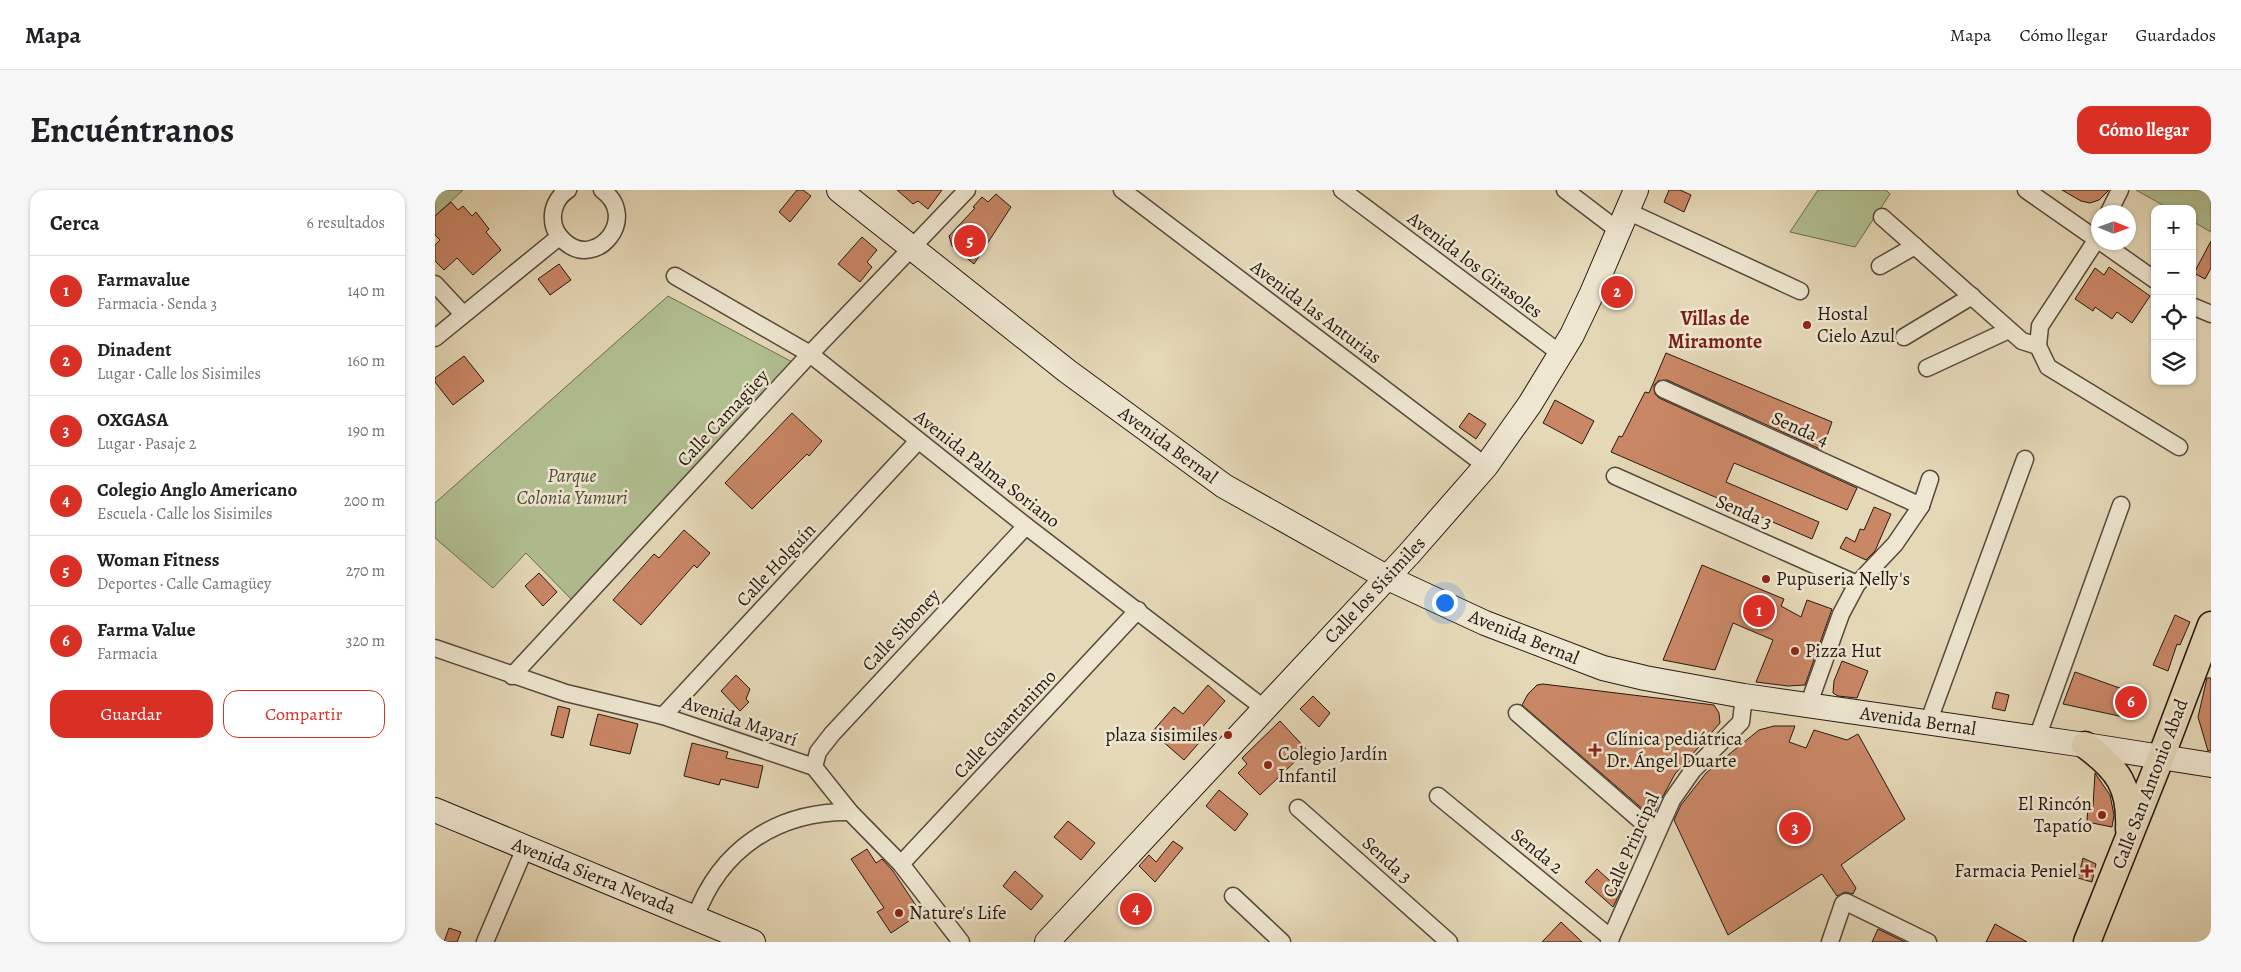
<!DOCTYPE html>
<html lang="es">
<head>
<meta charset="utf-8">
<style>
  :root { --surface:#fff; --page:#f6f6f6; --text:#202124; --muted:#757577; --line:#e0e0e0; --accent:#d93025 }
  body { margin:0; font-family:Alegreya,serif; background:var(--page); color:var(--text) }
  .controls { position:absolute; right:15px; top:15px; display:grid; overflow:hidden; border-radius:10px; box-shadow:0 1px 4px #0004 }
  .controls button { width:45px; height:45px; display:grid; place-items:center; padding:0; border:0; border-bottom:1px solid var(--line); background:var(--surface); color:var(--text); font:25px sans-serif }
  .compass { position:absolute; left:1656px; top:15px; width:45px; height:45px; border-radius:50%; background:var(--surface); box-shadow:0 1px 4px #0004; rotate:91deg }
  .you { position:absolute; left:1009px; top:412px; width:18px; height:18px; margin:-12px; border:4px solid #fff; border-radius:50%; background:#1a73e8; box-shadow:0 0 0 8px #1a73e833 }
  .badge { display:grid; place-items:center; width:32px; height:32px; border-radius:50%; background:var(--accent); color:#fff; font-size:16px; font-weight:700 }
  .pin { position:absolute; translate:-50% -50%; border:2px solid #fff; box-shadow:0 1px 5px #0006 }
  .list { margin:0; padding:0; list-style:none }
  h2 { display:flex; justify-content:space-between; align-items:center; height:65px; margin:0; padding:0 20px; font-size:21px }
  h2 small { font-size:16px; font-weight:400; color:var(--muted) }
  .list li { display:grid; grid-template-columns:32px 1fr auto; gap:15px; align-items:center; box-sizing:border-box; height:70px; padding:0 20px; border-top:1px solid var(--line) }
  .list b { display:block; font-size:19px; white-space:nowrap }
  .list p { margin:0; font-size:16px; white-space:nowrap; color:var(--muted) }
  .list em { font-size:16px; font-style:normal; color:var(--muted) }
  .actions { display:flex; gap:10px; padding:15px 20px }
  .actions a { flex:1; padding:11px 0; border:1px solid var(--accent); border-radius:15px; text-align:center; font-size:18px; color:var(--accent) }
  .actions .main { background:var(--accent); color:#fff }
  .icon { flex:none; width:28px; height:28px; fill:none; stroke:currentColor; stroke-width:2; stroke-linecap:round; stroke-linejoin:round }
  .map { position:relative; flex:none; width:1776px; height:752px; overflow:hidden; border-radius:15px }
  header { display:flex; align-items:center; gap:30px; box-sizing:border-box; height:70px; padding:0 25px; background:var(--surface); border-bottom:1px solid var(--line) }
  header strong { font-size:24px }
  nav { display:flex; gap:28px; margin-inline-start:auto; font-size:18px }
  .intro { display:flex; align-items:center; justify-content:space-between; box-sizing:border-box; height:120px; padding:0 30px }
  h1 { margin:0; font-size:35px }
  .button { padding:12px 22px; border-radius:15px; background:var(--accent); color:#fff; font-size:18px; font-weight:700 }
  main { display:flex; gap:30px; padding:0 30px }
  aside { flex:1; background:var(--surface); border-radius:15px; box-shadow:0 1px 4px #0004 }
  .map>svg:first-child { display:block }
</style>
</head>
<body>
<header>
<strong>Mapa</strong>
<nav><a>Mapa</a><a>Cómo llegar</a><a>Guardados</a></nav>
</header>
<div class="intro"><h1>Encuéntranos</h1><a class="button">Cómo llegar</a></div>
<main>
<aside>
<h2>Cerca<small>6 resultados</small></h2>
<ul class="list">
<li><span class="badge">1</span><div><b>Farmavalue</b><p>Farmacia · Senda 3</p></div><em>140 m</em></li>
<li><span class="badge">2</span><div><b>Dinadent</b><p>Lugar · Calle los Sisimiles</p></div><em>160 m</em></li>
<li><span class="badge">3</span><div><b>OXGASA</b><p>Lugar · Pasaje 2</p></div><em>190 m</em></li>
<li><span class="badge">4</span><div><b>Colegio Anglo Americano</b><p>Escuela · Calle los Sisimiles</p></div><em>200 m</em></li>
<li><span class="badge">5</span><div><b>Woman Fitness</b><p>Deportes · Calle Camagüey</p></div><em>270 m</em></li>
<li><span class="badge">6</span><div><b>Farma Value</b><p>Farmacia</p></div><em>320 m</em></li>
</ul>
<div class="actions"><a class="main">Guardar</a><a>Compartir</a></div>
</aside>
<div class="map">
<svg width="1776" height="752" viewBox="0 0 1776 752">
  <rect width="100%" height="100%" fill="#e5d8b7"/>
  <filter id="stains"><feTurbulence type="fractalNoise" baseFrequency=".004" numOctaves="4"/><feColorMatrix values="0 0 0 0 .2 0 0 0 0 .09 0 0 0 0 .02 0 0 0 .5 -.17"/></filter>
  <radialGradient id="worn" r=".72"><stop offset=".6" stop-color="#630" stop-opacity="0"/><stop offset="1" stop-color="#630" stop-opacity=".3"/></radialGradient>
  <g fill="#b1bf91" stroke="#6c6c52">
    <path d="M 0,0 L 28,0 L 0,26 Z"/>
    <path d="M 1383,0 L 1451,0 L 1455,4 L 1420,57 L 1355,42 Z"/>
    <path d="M 1701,0 L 1776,0 L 1776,42 L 1757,31 L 1757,19 L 1735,19 Z"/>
    <path d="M 233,106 L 361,174 L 138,411 L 91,363 L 58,398 L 0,348 L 0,313 Z"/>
  </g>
  <g fill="#ca8766" stroke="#261912">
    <path d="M 362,0 L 368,0 L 376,6 L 355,32 L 344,22 Z"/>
    <path d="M 462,0 L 507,0 L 493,19 L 483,11 L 478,14 Z"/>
    <path d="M 1234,0 L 1245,0 L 1256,5 L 1249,22 L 1229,12 Z"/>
    <path d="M 1627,0 L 1674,0 L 1664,10 L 1655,13 L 1646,11 Z"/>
    <path d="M 561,4 L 576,17 L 539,74 L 517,56 L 514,46 L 540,18 L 538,17 L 547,7 L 553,12 Z"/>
    <path d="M 16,12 L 23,20 L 28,16 L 37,26 L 41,22 L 54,39 L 51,42 L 66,60 L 38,85 L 22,68 L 9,80 L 0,71 L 0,55 L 5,50 L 0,45 L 0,26 Z"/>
    <path d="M 427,47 L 442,60 L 432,72 L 437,77 L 425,92 L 403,74 Z"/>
    <path d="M 1776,51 L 1776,78 L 1770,89 L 1759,83 Z"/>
    <path d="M 124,74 L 136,90 L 115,105 L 103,89 Z"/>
    <path d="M 1674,77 L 1715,106 L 1697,133 L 1682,122 L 1677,129 L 1660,117 L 1658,121 L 1640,109 L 1660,78 L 1669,85 Z"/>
    <path d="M 1231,163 L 1397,232 L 1387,260 L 1232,190 L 1223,191 L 1219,195 L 1220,204 L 1224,208 L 1422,298 L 1412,320 L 1299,273 L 1291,292 L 1384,332 L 1377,349 L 1176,262 L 1184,246 L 1187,247 L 1210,202 L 1214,203 Z"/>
    <path d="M 29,166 L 49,191 L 18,215 L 0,192 L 0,188 Z"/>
    <path d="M 1120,210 L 1159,231 L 1147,254 L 1108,233 Z"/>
    <path d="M 357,223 L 387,251 L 374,266 L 372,264 L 317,319 L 290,293 Z"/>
    <path d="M 1034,223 L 1051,234 L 1041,249 L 1024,237 Z"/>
    <path d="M 1439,317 L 1456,324 L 1440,361 L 1431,370 L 1405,358 L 1411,347 L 1420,352 L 1425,339 L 1429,340 Z"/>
    <path d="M 249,340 L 275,363 L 262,378 L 259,375 L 206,435 L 178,410 L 219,364 L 224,368 Z"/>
    <path d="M 1267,375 L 1349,409 L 1346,416 L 1366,427 L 1372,410 L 1397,419 L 1370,495 L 1353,496 L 1321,492 L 1338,450 L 1298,433 L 1280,480 L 1228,470 Z"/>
    <path d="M 104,383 L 122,402 L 108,416 L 90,396 Z"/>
    <path d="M 1740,425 L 1755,432 L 1745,455 L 1742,454 L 1733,481 L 1718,475 Z"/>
    <path d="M 1407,471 L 1433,481 L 1422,508 L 1403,506 L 1398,503 L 1399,491 Z"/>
    <path d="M 1640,482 L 1707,506 L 1703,521 L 1693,526 L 1684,526 L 1628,514 Z"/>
    <path d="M 301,485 L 315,499 L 311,509 L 314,512 L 305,521 L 286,501 Z"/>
    <path d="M 1772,488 L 1776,488 L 1776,560 L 1773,561 L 1763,527 Z"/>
    <path d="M 1108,494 L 1279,515 L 1284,523 L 1285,533 L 1240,584 L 1227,608 L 1225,605 L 1222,618 L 1217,627 L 1087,515 L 1093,504 L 1102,495 Z"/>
    <path d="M 773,495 L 790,511 L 765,540 L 771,545 L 749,570 L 717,542 L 739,517 L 748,524 Z"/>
    <path d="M 1561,502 L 1574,505 L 1570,521 L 1557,518 Z"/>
    <path d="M 878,506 L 895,523 L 884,537 L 865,519 Z"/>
    <path d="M 123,516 L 135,519 L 128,548 L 116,545 Z"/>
    <path d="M 163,524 L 203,534 L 195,564 L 155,555 Z"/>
    <path d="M 845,531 L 872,560 L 825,605 L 803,583 L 812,574 L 807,568 Z"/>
    <path d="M 1339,536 L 1360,536 L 1354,552 L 1371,558 L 1379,540 L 1412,550 L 1423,544 L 1470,629 L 1406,675 L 1421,698 L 1418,704 L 1410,702 L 1402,706 L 1387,684 L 1293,745 L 1239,630 L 1246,615 L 1271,583 L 1324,540 Z"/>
    <path d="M 257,553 L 293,562 L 291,568 L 328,576 L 323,598 L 286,589 L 284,595 L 249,586 Z"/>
    <path d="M 1660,583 L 1675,605 L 1679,625 L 1677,637 L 1652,632 L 1653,615 L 1658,616 Z"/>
    <path d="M 784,600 L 813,624 L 800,641 L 771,616 Z"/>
    <path d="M 633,631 L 660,653 L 646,670 L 619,647 Z"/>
    <path d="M 738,651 L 748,658 L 720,692 L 704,676 L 714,665 L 721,672 Z"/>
    <path d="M 432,659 L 441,673 L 447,669 L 458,681 L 486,723 L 456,743 L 442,722 L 449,718 L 416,669 Z"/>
    <path d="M 1648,668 L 1661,674 L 1657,692 L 1643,688 Z"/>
    <path d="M 1162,679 L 1186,701 L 1178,717 L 1150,692 Z"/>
    <path d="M 580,681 L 608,706 L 596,720 L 568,696 Z"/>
    <path d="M 1126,732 L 1147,752 L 1107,752 Z"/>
    <path d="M 1560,734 L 1592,752 L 1551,752 Z"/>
    <path d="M 14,738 L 26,742 L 22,752 L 9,752 Z"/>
    <path d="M 1443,739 L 1470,752 L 1437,752 Z"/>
  </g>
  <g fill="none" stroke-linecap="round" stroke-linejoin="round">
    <g stroke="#56493b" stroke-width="19">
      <g id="street">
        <path d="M 133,0 C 123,6 117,18 118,29 C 118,39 123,46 130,52 C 162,80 205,27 167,0"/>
        <path d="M 687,0 L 1051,276"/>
        <path d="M 907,0 L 1126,164"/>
        <path d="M 1130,0 L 1184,41"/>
        <path d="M 1591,0 L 1664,51"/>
        <path d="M 1192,21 L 1365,101"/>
        <path d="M 1674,22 L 1685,0"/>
        <path d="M 1447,27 L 1587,151 L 1603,156"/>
        <path d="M 1666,52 L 1720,90"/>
        <path d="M 1445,76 L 1480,56"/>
        <path d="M 240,86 L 375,164 L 591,336 L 830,519"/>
        <path d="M 0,94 L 28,124"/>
        <path d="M 1757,116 L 1776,124"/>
        <path d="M 1469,147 L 1537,106"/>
        <path d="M 0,148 L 124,47"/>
        <path d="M 1603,156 L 1613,177 L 1744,257"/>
        <path d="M 1603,156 L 1605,136 L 1664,46"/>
        <path d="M 1492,178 L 1574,140"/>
        <path d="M 1228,199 L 1486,316"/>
        <path d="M 1180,286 L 1422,394"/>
        <path d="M 0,458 L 131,503 L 228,526 L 379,577 L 415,622 L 466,674 L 526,752"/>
        <path d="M 77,486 L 375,164 L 532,0"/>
        <path d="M 1373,516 L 1406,424 L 1422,394 L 1460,354 L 1486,316 L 1495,289"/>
        <path d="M 1082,523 L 1221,644"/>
        <path d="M 228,526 L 483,251"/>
        <path d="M 1493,533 L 1590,269"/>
        <path d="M 1602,548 L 1686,315"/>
        <path d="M 379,577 L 383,562 L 397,544 L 591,336"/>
        <path d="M 1003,606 L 1176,748"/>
        <path d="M 863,618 L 1014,752"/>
        <path d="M 466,674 L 703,420"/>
        <path d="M 798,706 L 847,752"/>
        <path d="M 260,728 C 285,659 342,621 415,622"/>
        <path d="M 50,752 L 90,658"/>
        <path d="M 1174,752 L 1237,610 L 1258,580 L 1306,532 L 1309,506"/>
        <path d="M 1395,752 L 1408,714 L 1411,712 L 1493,752"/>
      </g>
    </g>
    <g stroke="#261912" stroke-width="26">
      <g id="secondary">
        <path d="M 404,0 L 632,181 L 789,296 L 951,387 L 1050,433 L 1168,478 L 1210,488 L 1309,506 L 1650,555 L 1776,575"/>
        <path d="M 0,620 L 318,752"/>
        <path d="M 612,752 L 974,364 L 1051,276 L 1095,214 L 1137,145 L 1157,103 L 1201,0"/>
      </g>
    </g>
    <g stroke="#261912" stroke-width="29">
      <g id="primary">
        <path d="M 1650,555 C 1683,579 1696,597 1694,639"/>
        <path d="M 1652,752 L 1726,567 L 1776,435"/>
      </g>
    </g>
    <use href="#street" stroke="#eee6d0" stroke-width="16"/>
    <use href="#secondary" stroke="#eee6d0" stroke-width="24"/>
    <use href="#primary" stroke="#e5d8b7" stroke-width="26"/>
  </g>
  <g fill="#8f2418" stroke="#eee6d0" stroke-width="2">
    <circle cx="1372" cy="135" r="5"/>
    <circle cx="1331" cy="389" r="5"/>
    <circle cx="1360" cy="461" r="5"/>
    <circle cx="793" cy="545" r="5"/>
    <path d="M1157.5 552.5h5v5h5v5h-5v5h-5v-5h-5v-5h5z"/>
    <circle cx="833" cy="575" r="5"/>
    <circle cx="1667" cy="625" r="5"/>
    <path d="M1649.5 673.5h5v5h5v5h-5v5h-5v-5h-5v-5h5z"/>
    <circle cx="464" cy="723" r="5"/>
  </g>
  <g text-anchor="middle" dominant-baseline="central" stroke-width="5" stroke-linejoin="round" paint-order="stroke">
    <g font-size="19" fill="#261912" stroke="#eee6d0">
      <text transform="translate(1040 75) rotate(37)">Avenida los Girasoles</text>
      <text transform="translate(881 122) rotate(37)">Avenida las Anturias</text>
      <text transform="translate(288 228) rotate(-47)">Calle Camagüey</text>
      <text transform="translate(1365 239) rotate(24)">Senda 4</text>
      <text transform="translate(733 255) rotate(36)">Avenida Bernal</text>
      <text transform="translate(552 279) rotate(38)">Avenida Palma Soriano</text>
      <text transform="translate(1309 322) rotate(24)">Senda 3</text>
      <text transform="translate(341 375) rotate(-47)">Calle Holguín</text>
      <text transform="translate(940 400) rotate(-47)">Calle los Sisimiles</text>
      <text transform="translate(466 440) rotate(-47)">Calle Siboney</text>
      <text transform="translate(1089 447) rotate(22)">Avenida Bernal</text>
      <text transform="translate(305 531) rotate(19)">Avenida Mayarí</text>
      <text transform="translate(1483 531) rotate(8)">Avenida Bernal</text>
      <text transform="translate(570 534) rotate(-47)">Calle Guantanimo</text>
      <text transform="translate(1715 594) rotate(-69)">Calle San Antonio Abad</text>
      <text transform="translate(1196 655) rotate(-66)">Calle Principal</text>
      <text transform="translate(1102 661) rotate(39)">Senda 2</text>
      <text transform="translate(952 670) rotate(42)">Senda 3</text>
      <text transform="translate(159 686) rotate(22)">Avenida Sierra Nevada</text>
    </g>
    <g font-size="19" fill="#261912" stroke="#eee6d0" text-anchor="start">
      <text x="1382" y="124">Hostal<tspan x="1382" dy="22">Cielo Azul</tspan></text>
      <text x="1341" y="389">Pupuseria Nelly's</text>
      <text x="1370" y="461">Pizza Hut</text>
      <text x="783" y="545" text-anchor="end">plaza sisimiles</text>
      <text x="1171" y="549">Clínica pediátrica<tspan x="1171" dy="22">Dr. Ángel Duarte</tspan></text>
      <text x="843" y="564">Colegio Jardín<tspan x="843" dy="22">Infantil</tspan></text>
      <text x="1657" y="614" text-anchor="end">El Rincón<tspan x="1657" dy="22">Tapatío</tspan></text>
      <text x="1642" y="681" text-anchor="end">Farmacia Peniel</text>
      <text x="474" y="723">Nature's Life</text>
    </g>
    <g font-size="19" font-style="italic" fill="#504b38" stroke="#eee6d0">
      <text x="137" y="286">Parque<tspan x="137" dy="22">Colonia Yumuri</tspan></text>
    </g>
    <g font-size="20" font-weight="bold" fill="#7a1f14" stroke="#eee6d0">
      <text x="1280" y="128">Villas de<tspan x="1280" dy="23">Miramonte</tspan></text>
    </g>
  </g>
  <rect width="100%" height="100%" filter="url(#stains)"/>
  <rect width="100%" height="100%" fill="url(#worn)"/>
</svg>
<div class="controls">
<button>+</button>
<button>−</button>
<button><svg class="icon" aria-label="locate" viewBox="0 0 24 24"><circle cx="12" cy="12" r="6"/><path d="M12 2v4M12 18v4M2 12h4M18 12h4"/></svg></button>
<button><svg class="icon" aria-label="layers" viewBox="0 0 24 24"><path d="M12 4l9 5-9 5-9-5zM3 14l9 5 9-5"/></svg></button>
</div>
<svg class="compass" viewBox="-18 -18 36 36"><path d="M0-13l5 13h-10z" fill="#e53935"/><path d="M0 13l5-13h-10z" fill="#757577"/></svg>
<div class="you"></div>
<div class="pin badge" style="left:1324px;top:421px">1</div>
<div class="pin badge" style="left:1182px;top:102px">2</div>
<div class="pin badge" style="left:1360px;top:638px">3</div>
<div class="pin badge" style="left:701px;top:719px">4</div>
<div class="pin badge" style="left:535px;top:51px">5</div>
<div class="pin badge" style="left:1696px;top:512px">6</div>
</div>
</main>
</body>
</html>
